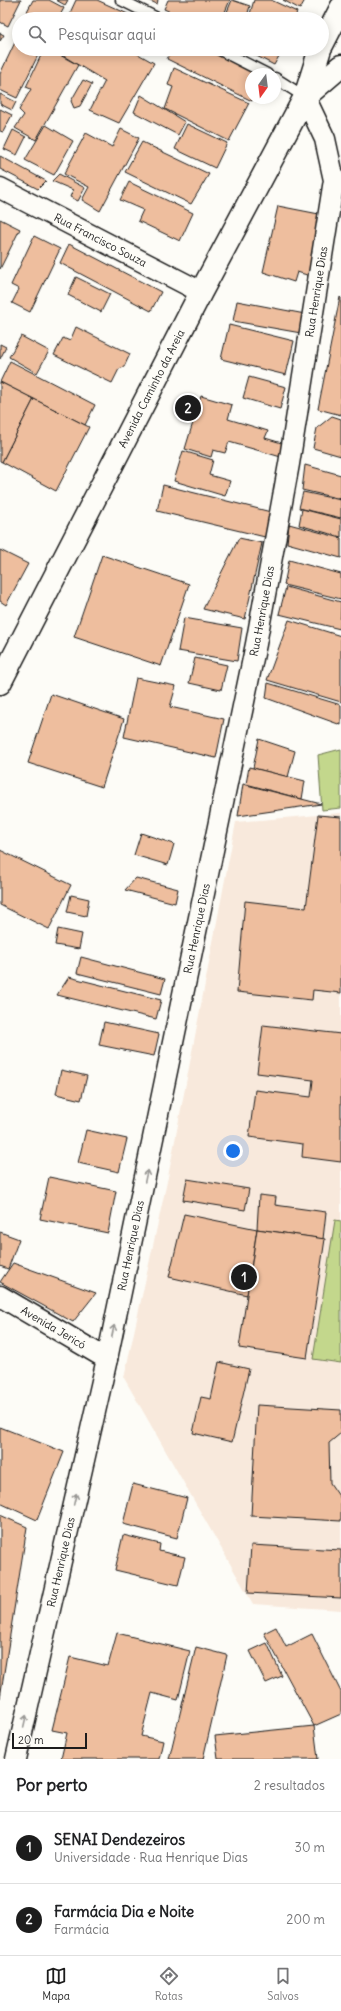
<!DOCTYPE html>
<html lang="pt">
<head>
<meta charset="utf-8">
<style>
  :root { --surface:#fff; --page:#f6f6f6; --text:#202124; --muted:#757577; --line:#e0e0e0; --accent:#1c1c1c }
  body { margin:0; font-family:Delius,sans-serif; background:var(--page); color:var(--text) }
  .compass { position:absolute; left:245px; top:68px; width:36px; height:36px; border-radius:50%; background:var(--surface); box-shadow:0 2px 10px #0003; rotate:194deg }
  .scale { position:absolute; left:12px; bottom:10px; width:75px; box-sizing:border-box; padding-left:4px; border:2px solid #1c1c1c; border-top:0; font-size:11px; line-height:14px; white-space:nowrap; color:#1c1c1c; -webkit-text-stroke:3px #fdfcf7; paint-order:stroke }
  .you { position:absolute; left:233px; top:1151px; width:14px; height:14px; margin:-10px; border:3px solid #fff; border-radius:50%; background:#1a73e8; box-shadow:0 0 0 6px #1a73e833 }
  .badge { display:grid; place-items:center; width:26px; height:26px; border-radius:50%; background:var(--accent); color:#fff; font-size:13px; font-weight:700 }
  .pin { position:absolute; translate:-50% -50%; border:2px solid #fff; box-shadow:0 1px 4px #0006 }
  .list { margin:0; padding:0; list-style:none }
  h2 { display:flex; justify-content:space-between; align-items:center; height:52px; margin:0; padding:0 16px; font-size:17px }
  h2 small { font-size:13px; font-weight:400; color:var(--muted) }
  .list li { display:grid; grid-template-columns:26px 1fr auto; gap:12px; align-items:center; box-sizing:border-box; height:72px; padding:0 16px; border-top:1px solid var(--line) }
  .list b { display:block; font-size:15px; white-space:nowrap }
  .list p { margin:0; font-size:13px; white-space:nowrap; color:var(--muted) }
  .list em { font-size:13px; font-style:normal; color:var(--muted) }
  .icon { flex:none; width:22px; height:22px; fill:none; stroke:currentColor; stroke-width:2; stroke-linecap:round; stroke-linejoin:round }
  .map { position:relative; flex:none; width:341px; height:1759px; overflow:hidden }
  .search { position:absolute; background:var(--surface); box-shadow:0 2px 10px #0003; left:12px; right:12px; top:12px; height:44px; display:flex; align-items:center; gap:10px; box-sizing:border-box; padding:0 14px; border-radius:22px; color:var(--muted); font-size:15px }
  .sheet { height:196px; background:var(--surface) }
  nav { display:flex; justify-content:space-around; align-items:center; box-sizing:border-box; height:56px; border-top:1px solid var(--line); background:var(--surface); font-size:11px; color:var(--muted) }
  nav a { display:grid; justify-items:center; gap:2px }
  nav .on { color:var(--accent) }
  .map>svg:first-child { display:block }
</style>
</head>
<body>
<div class="map">
<svg width="341" height="1759" viewBox="0 0 341 1759">
  <rect width="100%" height="100%" fill="#fdfcf7"/>
  <filter id="ink" filterUnits="userSpaceOnUse"><feTurbulence type="fractalNoise" baseFrequency=".025" numOctaves="2"/><feDisplacementMap in="SourceGraphic" scale="8" xChannelSelector="R" yChannelSelector="G"/><feConvolveMatrix kernelMatrix="1 2 1 2 8 2 1 2 1" color-interpolation-filters="sRGB"/></filter>
  <g filter="url(#ink)">
    <path fill="#f8e9dc" d="M 341,813 L 341,1610 L 253,1604 L 124,1378 L 168,1177 L 236,822 Z"/>
    <g fill="#c3d78c" stroke="#707a54">
      <path d="M 341,749 L 341,808 L 322,810 L 318,755 Z"/>
      <path d="M 335,1220 L 341,1221 L 341,1363 L 313,1359 Z"/>
    </g>
    <g fill="#eebe9e" stroke="#1c1c1c">
      <path d="M 0,0 L 21,0 L 8,26 L 0,22 Z"/>
      <path d="M 33,0 L 49,0 L 64,8 L 58,19 L 23,19 Z"/>
      <path d="M 56,0 L 68,0 L 65,5 Z"/>
      <path d="M 76,0 L 97,0 L 139,19 L 83,19 L 70,13 Z"/>
      <path d="M 148,0 L 158,0 L 157,4 Z"/>
      <path d="M 168,0 L 230,0 L 222,19 L 186,19 L 164,9 Z"/>
      <path d="M 232,0 L 250,6 L 247,16 L 251,19 L 224,19 Z"/>
      <path d="M 254,0 L 271,0 L 297,12 L 294,19 L 259,19 L 250,14 Z"/>
      <path d="M 283,0 L 305,0 L 300,9 Z"/>
      <path d="M 0,33 L 4,35 L 0,41 Z"/>
      <path d="M 19,34 L 19,49 L 41,49 L 17,98 L 0,90 L 0,74 Z"/>
      <path d="M 44,49 L 49,49 L 78,65 L 36,140 L 15,128 L 24,115 L 19,110 L 31,89 L 26,87 Z"/>
      <path d="M 63,49 L 129,49 L 154,63 L 119,123 L 90,110 L 105,81 L 60,54 Z"/>
      <path d="M 172,49 L 192,49 L 203,54 L 205,49 L 210,49 L 259,74 L 251,74 L 251,98 L 254,98 L 252,101 L 167,59 Z"/>
      <path d="M 243,49 L 283,49 L 274,65 Z"/>
      <path d="M 174,68 L 249,103 L 229,141 L 165,109 L 173,87 L 168,85 Z"/>
      <path d="M 83,80 L 92,84 L 80,106 L 74,108 L 71,101 Z"/>
      <path d="M 0,94 L 16,102 L 12,110 L 0,104 Z"/>
      <path d="M 141,95 L 185,122 L 178,135 L 134,112 Z"/>
      <path d="M 0,109 L 12,115 L 3,132 L 0,131 Z"/>
      <path d="M 187,124 L 227,143 L 215,168 L 175,149 Z"/>
      <path d="M 46,125 L 73,141 L 54,175 L 25,160 Z"/>
      <path d="M 121,129 L 139,138 L 100,211 L 82,200 L 89,187 L 64,174 L 86,133 L 112,147 Z"/>
      <path d="M 13,130 L 26,137 L 17,155 L 4,149 Z"/>
      <path d="M 142,142 L 209,174 L 191,204 L 125,172 Z"/>
      <path d="M 0,156 L 46,181 L 38,189 L 0,169 Z"/>
      <path d="M 59,174 L 85,188 L 78,201 L 70,197 L 73,190 L 52,181 Z"/>
      <path d="M 129,182 L 193,213 L 180,241 L 138,221 L 143,210 L 120,200 Z"/>
      <path d="M 278,206 L 319,214 L 313,282 L 306,281 L 307,275 L 297,272 L 294,282 L 263,272 Z"/>
      <path d="M 0,219 L 20,229 L 0,269 Z"/>
      <path d="M 34,236 L 60,249 L 30,312 L 12,303 L 19,289 L 11,285 Z"/>
      <path d="M 69,244 L 161,292 L 151,311 L 60,263 Z"/>
      <path d="M 76,277 L 110,294 L 101,312 L 68,295 Z"/>
      <path d="M 340,297 L 341,298 L 341,415 L 318,409 Z"/>
      <path d="M 237,301 L 305,314 L 301,333 L 233,321 Z"/>
      <path d="M 229,325 L 294,341 L 286,375 L 221,359 Z"/>
      <path d="M 76,327 L 130,354 L 124,367 L 119,369 L 112,383 L 54,355 L 63,338 L 70,341 Z"/>
      <path d="M 21,336 L 49,351 L 37,373 L 9,357 Z"/>
      <path d="M 0,344 L 6,347 L 0,359 Z"/>
      <path d="M 10,361 L 95,405 L 85,425 L 0,382 Z"/>
      <path d="M 249,377 L 286,387 L 280,409 L 243,398 Z"/>
      <path d="M 0,382 L 34,399 L 2,462 L 0,461 Z"/>
      <path d="M 201,396 L 232,405 L 228,419 L 268,431 L 265,438 L 285,444 L 281,457 L 229,442 L 225,453 L 213,450 L 211,457 L 185,449 Z"/>
      <path d="M 34,399 L 89,427 L 56,491 L 2,462 Z"/>
      <path d="M 332,416 L 341,419 L 341,456 L 313,448 L 317,428 Z"/>
      <path d="M 183,451 L 213,460 L 209,475 L 230,481 L 225,496 L 174,481 Z"/>
      <path d="M 305,465 L 341,475 L 341,499 L 302,490 Z"/>
      <path d="M 163,485 L 271,512 L 265,537 L 157,511 Z"/>
      <path d="M 303,492 L 341,500 L 341,518 L 299,508 Z"/>
      <path d="M 302,509 L 341,519 L 341,537 L 299,525 Z"/>
      <path d="M 289,524 L 341,538 L 341,558 L 287,543 Z"/>
      <path d="M 239,538 L 262,543 L 245,619 L 203,609 Z"/>
      <path d="M 0,550 L 28,564 L 6,605 L 0,601 Z"/>
      <path d="M 102,555 L 189,584 L 161,666 L 74,637 Z"/>
      <path d="M 289,560 L 341,574 L 341,599 L 284,585 Z"/>
      <path d="M 286,587 L 341,602 L 340,629 L 279,614 Z"/>
      <path d="M 184,618 L 242,628 L 237,661 L 178,651 Z"/>
      <path d="M 289,620 L 341,636 L 341,702 L 267,680 Z"/>
      <path d="M 195,658 L 227,665 L 221,690 L 189,683 Z"/>
      <path d="M 136,678 L 176,686 L 170,707 L 224,719 L 216,758 L 124,737 Z"/>
      <path d="M 268,683 L 341,705 L 341,725 L 266,698 Z"/>
      <path d="M 51,694 L 124,719 L 102,787 L 28,763 Z"/>
      <path d="M 259,739 L 295,751 L 288,777 L 253,768 Z"/>
      <path d="M 249,767 L 305,781 L 302,799 L 246,784 Z"/>
      <path d="M 243,784 L 321,804 L 238,816 Z"/>
      <path d="M 318,815 L 341,817 L 341,993 L 313,990 L 312,1000 L 237,992 L 245,901 L 306,908 Z"/>
      <path d="M 141,833 L 174,844 L 168,865 L 134,855 Z"/>
      <path d="M 0,850 L 71,885 L 49,929 L 0,905 Z"/>
      <path d="M 136,878 L 178,889 L 175,903 L 125,890 Z"/>
      <path d="M 71,895 L 89,899 L 86,916 L 67,912 Z"/>
      <path d="M 58,929 L 82,934 L 79,949 L 55,945 Z"/>
      <path d="M 81,957 L 165,979 L 161,994 L 77,973 Z"/>
      <path d="M 69,977 L 161,1000 L 156,1019 L 57,995 Z"/>
      <path d="M 104,1022 L 159,1034 L 154,1056 L 99,1045 Z"/>
      <path d="M 263,1025 L 341,1034 L 341,1162 L 302,1157 L 303,1144 L 249,1137 L 255,1090 L 311,1097 L 313,1080 L 257,1073 Z"/>
      <path d="M 61,1070 L 87,1076 L 81,1100 L 56,1094 Z"/>
      <path d="M 86,1130 L 127,1139 L 119,1172 L 78,1163 Z"/>
      <path d="M 49,1177 L 116,1191 L 108,1233 L 40,1219 Z"/>
      <path d="M 187,1179 L 249,1189 L 245,1210 L 183,1200 Z"/>
      <path d="M 259,1195 L 276,1197 L 275,1205 L 326,1212 L 323,1239 L 257,1229 Z"/>
      <path d="M 184,1214 L 257,1229 L 247,1295 L 169,1277 Z"/>
      <path d="M 257,1229 L 325,1239 L 307,1358 L 239,1348 Z"/>
      <path d="M 0,1232 L 19,1239 L 8,1269 L 0,1266 Z"/>
      <path d="M 13,1263 L 96,1293 L 73,1322 L 0,1282 Z"/>
      <path d="M 219,1362 L 249,1369 L 232,1442 L 193,1433 L 201,1397 L 211,1399 Z"/>
      <path d="M 257,1405 L 341,1410 L 341,1433 L 329,1443 L 330,1483 L 341,1499 L 341,1521 L 251,1516 Z"/>
      <path d="M 0,1427 L 64,1452 L 37,1520 L 0,1503 Z"/>
      <path d="M 133,1484 L 187,1498 L 177,1538 L 123,1524 Z"/>
      <path d="M 0,1515 L 27,1527 L 0,1698 Z"/>
      <path d="M 123,1535 L 160,1544 L 159,1551 L 185,1557 L 178,1585 L 115,1570 Z"/>
      <path d="M 251,1545 L 341,1550 L 341,1598 L 248,1593 Z"/>
      <path d="M 276,1627 L 286,1647 L 312,1634 L 341,1692 L 341,1714 L 314,1726 L 264,1633 Z"/>
      <path d="M 117,1633 L 190,1651 L 178,1700 L 152,1693 L 141,1736 L 163,1741 L 159,1759 L 61,1759 L 67,1733 L 52,1730 L 70,1657 L 108,1666 Z"/>
      <path d="M 267,1643 L 282,1676 L 266,1683 L 250,1651 Z"/>
      <path d="M 196,1647 L 227,1655 L 203,1759 L 169,1759 Z"/>
      <path d="M 314,1726 L 318,1759 L 218,1759 L 215,1736 Z"/>
    </g>
    <g fill="none" stroke-linecap="round" stroke-linejoin="round">
      <g stroke="#1c1c1c" stroke-width="13">
        <g id="lane">
          <path d="M 121,0 L 159,19"/>
          <path d="M 218,49 L 267,74"/>
          <path d="M 275,78 L 305,97"/>
        </g>
      </g>
      <g stroke="#1c1c1c" stroke-width="23">
        <g id="street">
          <path id="s1" d="M 0,188 L 201,292"/>
          <path id="s2" d="M 0,1296 L 107,1359"/>
          <path id="s3" d="M 16,1759 L 107,1359 L 256,644 L 289,464 L 334,180 L 325,139 L 305,97"/>
        </g>
      </g>
      <g stroke="#1c1c1c" stroke-width="25">
        <g id="secondary">
          <path d="M 322,45 L 341,8"/>
          <path d="M 305,97 L 341,66"/>
          <path id="s4" d="M 0,683 L 201,292 L 305,97 L 320,49"/>
        </g>
      </g>
      <use href="#lane" stroke="#fdfcf7" stroke-width="10"/>
      <use href="#street" stroke="#fdfcf7" stroke-width="20"/>
      <use href="#secondary" stroke="#fdfcf7" stroke-width="22"/>
    </g>
    <defs><path id="oneway-shaft" d="M-6 0H5M1.5-3L5.5 0L1.5 3" fill="none" stroke-width="1.6" stroke-linecap="round" stroke-linejoin="round"/></defs>
    <g stroke="#989794">
      <use href="#oneway-shaft" transform="translate(146 1176) rotate(-78)"/>
      <use href="#oneway-shaft" transform="translate(113 1331) rotate(-78)"/>
      <use href="#oneway-shaft" transform="translate(75 1499) rotate(-77)"/>
      <use href="#oneway-shaft" transform="translate(25 1721) rotate(-77)"/>
    </g>
  </g>
  <g text-anchor="middle" dominant-baseline="central" stroke-width="4" stroke-linejoin="round" paint-order="stroke">
    <g font-size="11" fill="#1c1c1c" stroke="#fdfcf7">
      <text stroke="none"><textPath href="#s1" startOffset="113">Rua Francisco Souza</textPath></text>
      <text stroke="none"><textPath href="#s3" startOffset="1498">Rua Henrique Dias</textPath></text>
      <text stroke="none"><textPath href="#s4" startOffset="331">Avenida Caminho da Areia</textPath></text>
      <text stroke="none"><textPath href="#s3" startOffset="1174">Rua Henrique Dias</textPath></text>
      <text stroke="none"><textPath href="#s3" startOffset="850">Rua Henrique Dias</textPath></text>
      <text stroke="none"><textPath href="#s3" startOffset="526">Rua Henrique Dias</textPath></text>
      <text stroke="none"><textPath href="#s2" startOffset="62">Avenida Jericó</textPath></text>
      <text stroke="none"><textPath href="#s3" startOffset="202">Rua Henrique Dias</textPath></text>
    </g>
  </g>
</svg>
<svg class="compass" viewBox="-18 -18 36 36"><path d="M0-13l5 13h-10z" fill="#e53935"/><path d="M0 13l5-13h-10z" fill="#757577"/></svg>
<div class="scale">20 m</div>
<div class="you"></div>
<div class="pin badge" style="left:244px;top:1277px">1</div>
<div class="pin badge" style="left:188px;top:408px">2</div>
<div class="search"><svg class="icon" aria-label="search" viewBox="0 0 24 24"><circle cx="10" cy="10" r="6"/><path d="M15 15l6 6"/></svg>Pesquisar aqui</div>
</div>
<section class="sheet">
<h2>Por perto<small>2 resultados</small></h2>
<ul class="list">
<li><span class="badge">1</span><div><b>SENAI Dendezeiros</b><p>Universidade · Rua Henrique Dias</p></div><em>30 m</em></li>
<li><span class="badge">2</span><div><b>Farmácia Dia e Noite</b><p>Farmácia</p></div><em>200 m</em></li>
</ul>
</section>
<nav>
<a class="on"><svg class="icon" aria-label="map" viewBox="0 0 24 24"><path d="M3 6l6-2 6 2 6-2v14l-6 2-6-2-6 2zM9 4v14M15 6v14"/></svg>Mapa</a>
<a><svg class="icon" aria-label="directions" viewBox="0 0 24 24"><path d="M12 3l9 9-9 9-9-9zM9 14v-3h6M13 9l2 2-2 2"/></svg>Rotas</a>
<a><svg class="icon" aria-label="saved" viewBox="0 0 24 24"><path d="M7 4h10v16l-5-4-5 4z"/></svg>Salvos</a>
</nav>
</body>
</html>
